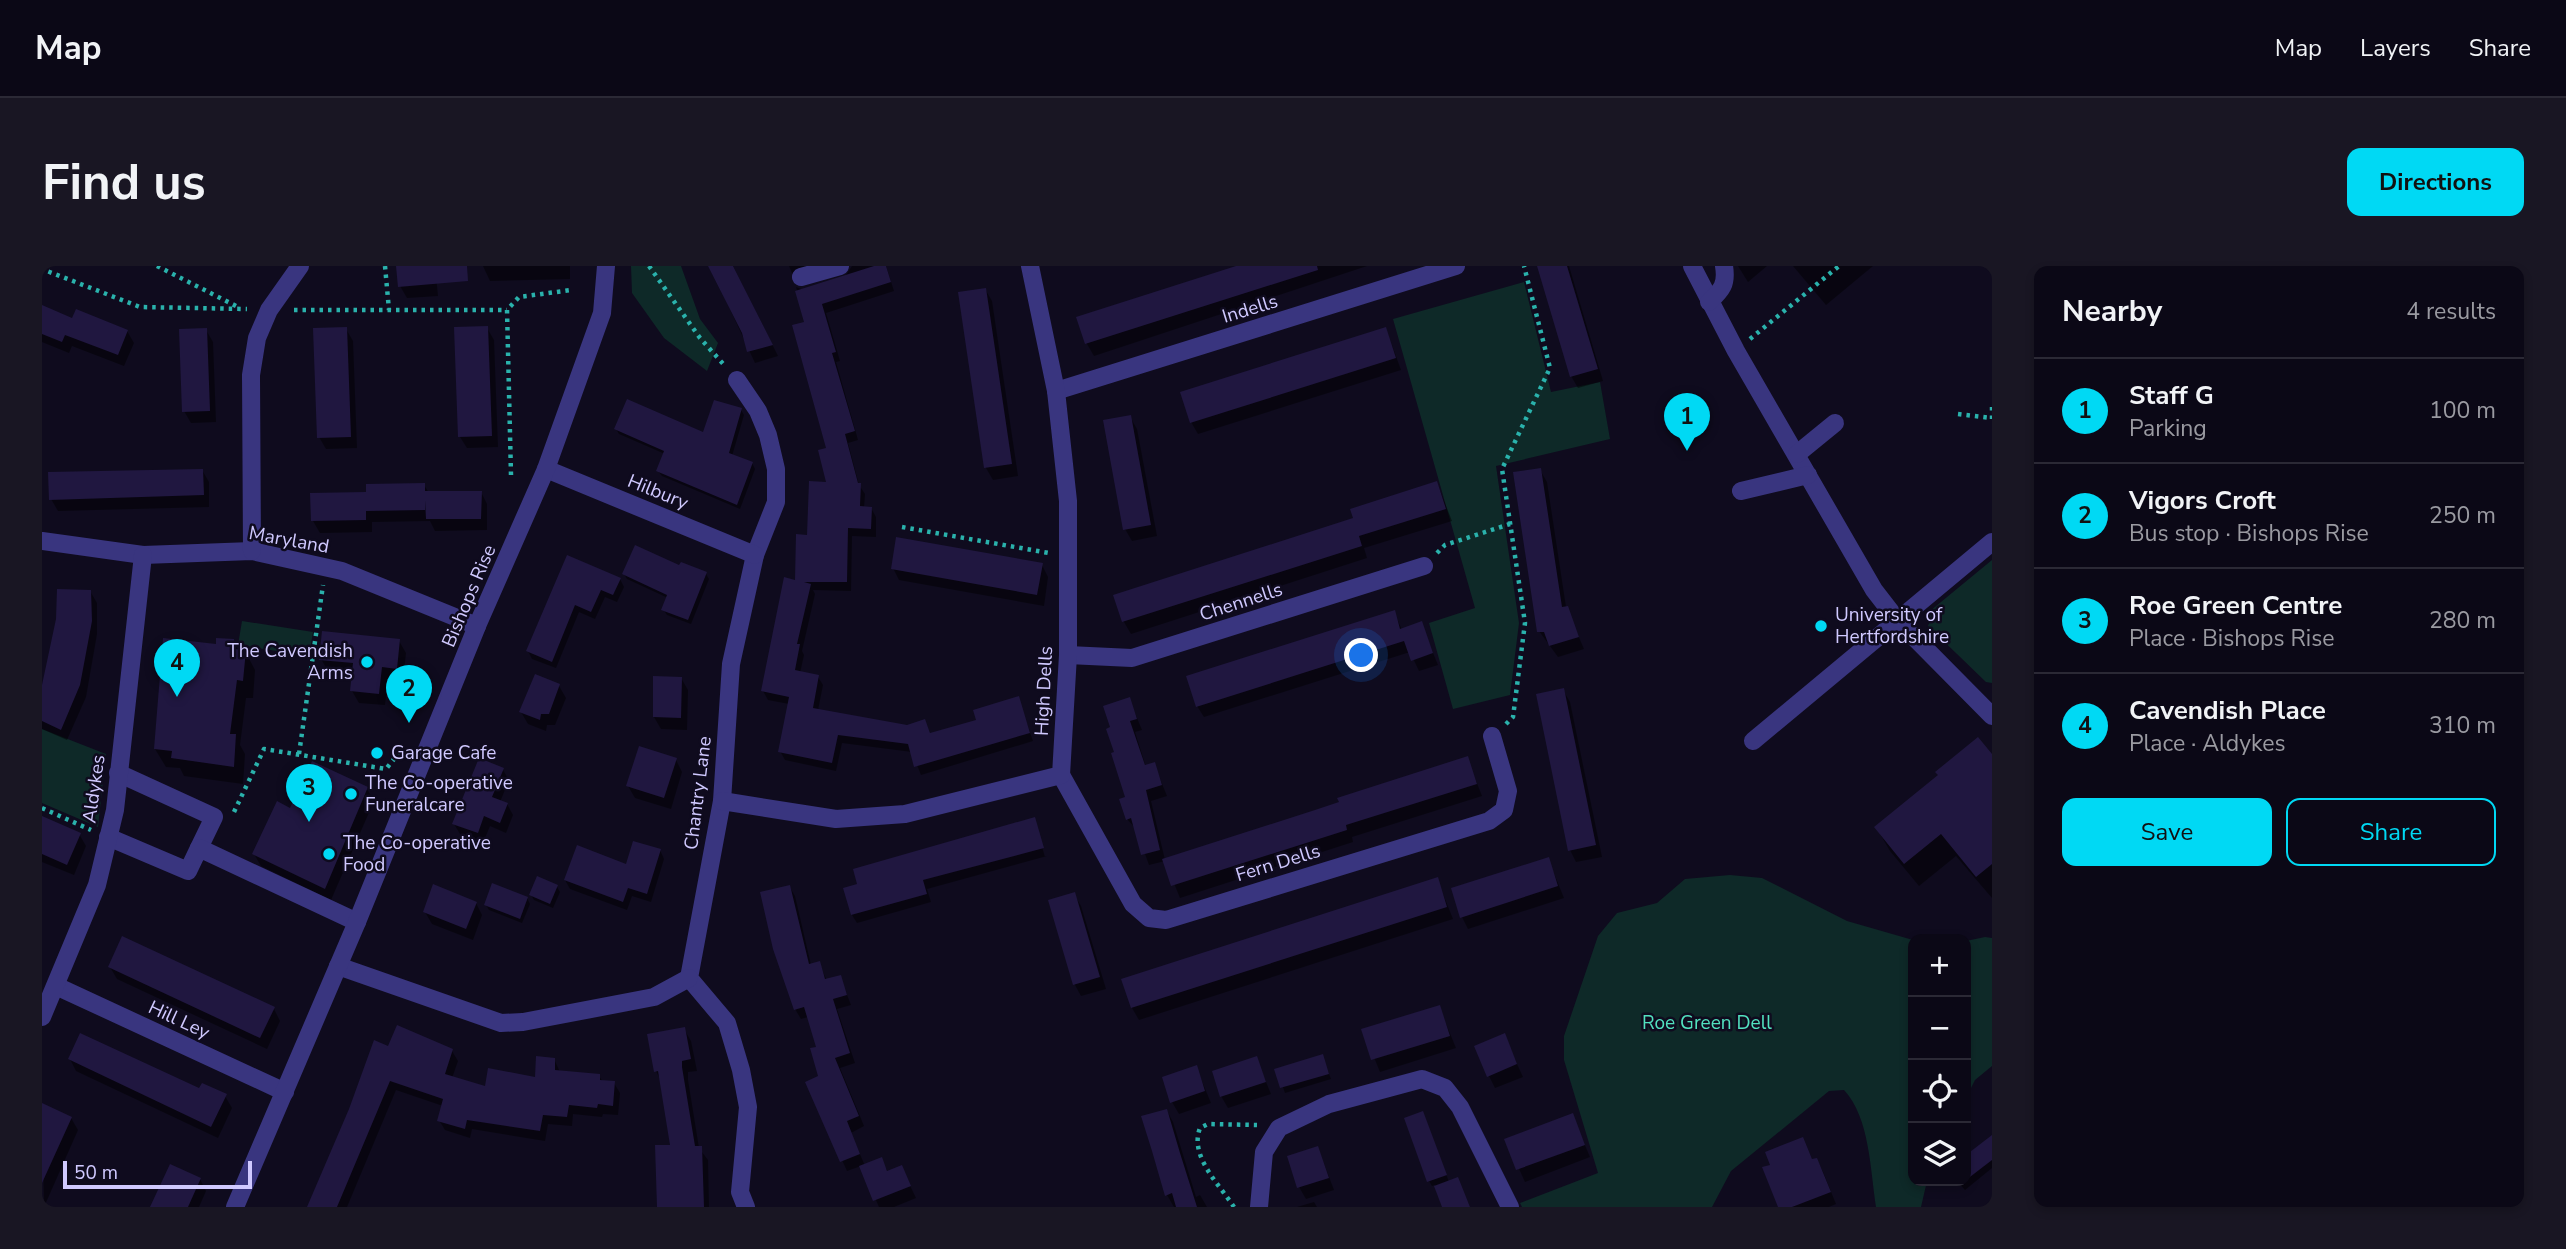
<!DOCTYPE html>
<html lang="en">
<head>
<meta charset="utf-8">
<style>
  :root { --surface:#0b0816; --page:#191623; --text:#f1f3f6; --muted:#9a9aa1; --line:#2b2935; --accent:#00d9f4 }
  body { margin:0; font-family:"Nunito Sans",sans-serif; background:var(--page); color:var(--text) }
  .controls { position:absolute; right:21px; bottom:21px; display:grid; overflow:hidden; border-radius:14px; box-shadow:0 4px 10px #0003 }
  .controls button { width:63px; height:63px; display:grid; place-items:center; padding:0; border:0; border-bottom:2px solid var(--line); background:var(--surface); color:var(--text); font:35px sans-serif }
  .scale { position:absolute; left:21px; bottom:18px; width:189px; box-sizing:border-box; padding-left:7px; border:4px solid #d0c9ff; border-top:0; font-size:19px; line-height:24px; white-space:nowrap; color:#d0c9ff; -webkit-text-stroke:5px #0f0b1e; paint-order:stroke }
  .you { position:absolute; left:1320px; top:390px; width:24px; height:24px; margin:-18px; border:5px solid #fff; border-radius:50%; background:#1a73e8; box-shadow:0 0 0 10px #1a73e833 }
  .badge { display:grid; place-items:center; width:46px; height:46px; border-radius:50%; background:var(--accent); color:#111; font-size:23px; font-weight:700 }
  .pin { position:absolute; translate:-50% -58px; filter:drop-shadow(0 2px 4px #0008) }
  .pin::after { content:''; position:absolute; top:37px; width:24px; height:21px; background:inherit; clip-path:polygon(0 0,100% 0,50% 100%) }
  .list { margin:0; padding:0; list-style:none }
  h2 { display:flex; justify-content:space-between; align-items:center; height:91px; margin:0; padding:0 28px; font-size:30px }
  h2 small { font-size:23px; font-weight:400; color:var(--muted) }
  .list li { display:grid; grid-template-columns:46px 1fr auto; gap:21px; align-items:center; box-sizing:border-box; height:105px; padding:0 28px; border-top:2px solid var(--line) }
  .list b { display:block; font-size:26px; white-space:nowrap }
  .list p { margin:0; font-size:23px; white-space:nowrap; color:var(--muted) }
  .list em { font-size:23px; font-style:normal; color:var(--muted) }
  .actions { display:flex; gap:14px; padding:21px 28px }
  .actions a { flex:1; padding:16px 0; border:2px solid var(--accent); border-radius:14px; text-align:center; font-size:24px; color:var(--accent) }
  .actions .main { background:var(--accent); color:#111 }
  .icon { flex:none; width:38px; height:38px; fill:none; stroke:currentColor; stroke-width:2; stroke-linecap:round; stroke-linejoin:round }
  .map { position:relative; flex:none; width:1950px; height:941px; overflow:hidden; border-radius:14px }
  header { display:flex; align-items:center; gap:42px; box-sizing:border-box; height:98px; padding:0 35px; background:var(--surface); border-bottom:2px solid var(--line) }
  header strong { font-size:33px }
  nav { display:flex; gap:38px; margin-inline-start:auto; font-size:24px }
  .intro { display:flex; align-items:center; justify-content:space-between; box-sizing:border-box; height:168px; padding:0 42px }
  h1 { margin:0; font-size:49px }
  .button { padding:18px 32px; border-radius:14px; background:var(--accent); color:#111; font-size:24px; font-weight:700 }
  main { display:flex; gap:42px; padding:0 42px }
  aside { flex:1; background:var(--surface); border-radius:14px; box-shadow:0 4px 10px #0003 }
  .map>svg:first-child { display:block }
</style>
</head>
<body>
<header>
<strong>Map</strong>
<nav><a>Map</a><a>Layers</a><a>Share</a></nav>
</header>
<div class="intro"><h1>Find us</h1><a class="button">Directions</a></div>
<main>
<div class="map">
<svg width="1950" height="941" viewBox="0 0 1950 941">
  <rect width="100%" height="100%" fill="#0f0b1e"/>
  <g fill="#0e2928">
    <polygon points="589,0 639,0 658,53 676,77 665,105 622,72 590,27"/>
    <polygon points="1482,16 1509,126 1558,116 1568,173 1454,200 1477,357 1468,429 1411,443 1387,357 1433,342 1351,53"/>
    <polygon points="1950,294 1950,417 1944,416 1886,360 1888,355 1882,350"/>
    <polygon points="200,355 271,366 267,390 196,379"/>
    <polygon points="0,463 64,488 56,561 0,537"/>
    <path d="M1688 609 1720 612 1805 655 1871 674V915H1885L1879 941H1834C1828 904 1828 852 1802 824L1787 825 1689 905 1670 941H1480L1478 937 1556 907 1522 794V770L1556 670 1575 647 1615 637 1643 613Z"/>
    <polygon points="1943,671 1950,672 1950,800 1933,814 1924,832 1924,675"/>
  </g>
  <g fill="#0007">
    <polygon points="356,0 393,0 396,30 365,32 358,20"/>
    <polygon points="441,0 528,0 528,13 448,15"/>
    <polygon points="668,0 691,0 736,90 713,97"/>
    <polygon points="747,0 791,0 754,16"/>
    <polygon points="810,0 844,0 852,25 784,47 798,95 794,96 816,174 806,177 817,219 823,228 822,242 829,242 834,251 834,271 810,270 809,325 771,324 773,328 760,385 762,389 758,407 776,411 781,419 776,444 865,460 883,455 889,469 936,455 976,432 991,475 879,509 870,486 800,477 794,505 743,494 738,485 747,438 726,434 721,425 767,270 787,218 786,183 764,57 754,21 762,24 802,12"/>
    <polygon points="1200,0 1325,0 1052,90 1045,78 1037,52"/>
    <polygon points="1496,0 1527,0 1561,115 1536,122 1529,110"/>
    <polygon points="1696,0 1725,0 1706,16"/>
    <polygon points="1751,0 1831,0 1784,39"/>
    <polygon points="943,23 950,35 976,210 951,214 944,202"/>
    <polygon points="0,41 31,54 85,65 92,77 82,100 30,80 27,87 0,76"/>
    <polygon points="445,62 452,74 456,181 425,182 418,171"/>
    <polygon points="304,63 311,75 315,182 284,183 277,171"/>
    <polygon points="1344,63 1359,104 1156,168 1149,156"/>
    <polygon points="164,64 171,76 174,156 149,157 142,145"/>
    <polygon points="699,144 702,149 690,190 710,197 713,203 698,243 620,210 616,205 623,188 577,168 574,163 662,169"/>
    <polygon points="1088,151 1095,163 1115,270 1090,275 1083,263"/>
    <polygon points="160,204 167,216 167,241 16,245 9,233"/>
    <polygon points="1498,204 1505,216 1524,341 1542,383 1516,391 1497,365"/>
    <polygon points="1395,217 1410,255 1322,282 1325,292 1089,368 1082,356 1074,330 1313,254"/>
    <polygon points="382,219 387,227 439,226 445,238 445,264 393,265 388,255 330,256 330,266 278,267 271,255 326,228"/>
    <polygon points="526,291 578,313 582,321 575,336 563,331 553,353 537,346 514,402 490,393 486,385"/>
    <polygon points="1000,299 1006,311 1002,340 857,314 851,302"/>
    <polygon points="638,301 664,308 667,313 649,358 625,349 621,343 626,332 585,313 582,308"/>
    <polygon points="48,325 55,337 55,368 44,431 25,474 0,463 0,423"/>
    <polygon points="1352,346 1360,364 1379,358 1396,399 1377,405 1368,386 1162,451 1155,440"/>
    <polygon points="191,375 197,385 203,385 213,404 211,432 204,432 198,479 203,488 201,518 142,510 138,502 124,501 113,483 175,380"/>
    <polygon points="357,375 364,387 361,414 346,413 343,439 317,437 310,425 312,408 286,405 279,393"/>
    <polygon points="639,412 646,424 645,464 619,463 612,451"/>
    <polygon points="517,420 524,432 513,459 505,459 504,465 486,458 479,446"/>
    <polygon points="1521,424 1528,436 1560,591 1534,596 1528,584"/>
    <polygon points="1087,433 1100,464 1093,466 1104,501 1112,498 1125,530 1109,535 1123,594 1274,546 1425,492 1440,530 1310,571 1311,576 1138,632 1123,595 1107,599 1094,563 1085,553 1085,532 1074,487"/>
    <polygon points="1950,491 1950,632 1914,590 1877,620 1848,585 1834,561"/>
    <polygon points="634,494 640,506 629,543 593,532 586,520"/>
    <polygon points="461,504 467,514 458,536 465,538 471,549 464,567 448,560 441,577 418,568 412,558"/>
    <polygon points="325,523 332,535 289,634 219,600 212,588 249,544"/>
    <polygon points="0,552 37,568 44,580 32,609 0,596"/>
    <polygon points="992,553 1003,591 1005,590 885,623 889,636 815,657 810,649 803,623"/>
    <polygon points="618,584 622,593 609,636 590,630 585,644 528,623 523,614 585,600"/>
    <polygon points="1506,593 1522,632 1426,663 1420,651"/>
    <polygon points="1395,613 1411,653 1097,754 1090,742 1082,714"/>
    <polygon points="747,620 753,630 769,699 777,697 785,715 798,711 809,739 795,743 813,797 798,802 822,860 809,867 823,900 839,893 846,906 859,901 874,932 852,941 837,941 819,900 805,905 765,817 778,811 776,782 766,751 759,753 753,743"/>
    <polygon points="515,621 518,626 511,642 492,634 489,629"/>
    <polygon points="1032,628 1039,640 1064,723 1039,730 1033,719"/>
    <polygon points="485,632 488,638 480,657 447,644 444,639"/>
    <polygon points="434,637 440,649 431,674 390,658 383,646"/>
    <polygon points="68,701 232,743 238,755 225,783 75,713"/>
    <polygon points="1397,741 1414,782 1338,806 1321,764"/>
    <polygon points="642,763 649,775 655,805 646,806 646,814 657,882 666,894 667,941 616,941 630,881 619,815 614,805"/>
    <polygon points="1462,770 1481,811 1453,822 1447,810"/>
    <polygon points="347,782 410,785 416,795 410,812 444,822 494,813 512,793 518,806 557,810 561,816 572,817 578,827 576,849 561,848 560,851 531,848 530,860 506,858 503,875 430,863 428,872 403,864 397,854 401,840 354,824 305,941 268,941"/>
    <polygon points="1280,790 1289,813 1243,827 1235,804"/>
    <polygon points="1214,792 1229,828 1186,842 1179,830"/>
    <polygon points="28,793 183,830 190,842 176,872 34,805"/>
    <polygon points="1154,801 1169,837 1137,848 1130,836"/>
    <polygon points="0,839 29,852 36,864 2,941"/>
    <polygon points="1125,845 1131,856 1154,931 1158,929 1165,941 1132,941 1125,929"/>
    <polygon points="1530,849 1548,891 1483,916 1464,874"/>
    <polygon points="1383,852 1407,916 1415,913 1428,941 1402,941 1393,919 1390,920 1387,915"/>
    <polygon points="1760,873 1771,895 1775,894 1781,906 1794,938 1787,941 1738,941 1730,900"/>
    <polygon points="1950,873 1950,902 1923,924 1915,915 1924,915 1924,894"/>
    <polygon points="1276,882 1292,924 1264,933 1257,921"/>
    <polygon points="158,913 164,925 157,941 110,941"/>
    <polygon points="1272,936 1275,941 1255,941"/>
  </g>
  <g fill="#201740">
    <polygon points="354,0 425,0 426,15 356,21"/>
    <polygon points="666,0 691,0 731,79 705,86 700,67"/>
    <polygon points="832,0 844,0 849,16 780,38 794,86 790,87 813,165 803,168 816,217 819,217 818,240 830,241 829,263 806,262 805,316 762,316 769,318 755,378 758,378 753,404 777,409 771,442 865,459 883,453 888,467 934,454 931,444 977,430 988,467 872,501 866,478 796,469 790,497 736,486 747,431 719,425 742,311 753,314 754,268 765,269 767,215 784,216 776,184 784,182 750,59 762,56 753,25"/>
    <polygon points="1194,0 1275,0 1276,4 1043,78 1034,51"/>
    <polygon points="1495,0 1525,0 1556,103 1528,111"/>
    <polygon points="944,22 970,198 942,202 916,26"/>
    <polygon points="0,39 30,52 34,43 86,64 76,89 23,69 20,76 0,68"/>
    <polygon points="446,60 450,170 416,171 412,61"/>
    <polygon points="305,61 309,171 275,172 271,62"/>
    <polygon points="1344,61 1354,92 1148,157 1138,126"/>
    <polygon points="165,62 168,145 140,146 137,63"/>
    <polygon points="585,133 661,166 672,134 700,142 687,187 711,196 695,239 614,205 622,185 572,163"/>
    <polygon points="1089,149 1109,259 1081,264 1061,154"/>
    <polygon points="1499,202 1520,341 1526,340 1537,371 1507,380 1502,366 1495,366 1471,206"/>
    <polygon points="161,203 162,229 7,234 6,206"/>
    <polygon points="1395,215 1404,243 1317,270 1320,280 1080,356 1071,329 1311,252 1308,243"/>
    <polygon points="383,217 383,225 440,225 439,253 384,253 383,234 383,244 324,245 324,254 269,255 268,227 324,226 324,218"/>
    <polygon points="854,271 1001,297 995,329 849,303"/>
    <polygon points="593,279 637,299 639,296 665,306 646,354 619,344 625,329 580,308"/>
    <polygon points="525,289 579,312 571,329 559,324 549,346 533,339 510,396 484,385"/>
    <polygon points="15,323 49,324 50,355 38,419 19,464 0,455 0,419 14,353"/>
    <polygon points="1353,344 1358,363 1380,355 1391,387 1369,395 1362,375 1154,441 1144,410"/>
    <polygon points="280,365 358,373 355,403 340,401 337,428 308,425 311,397 277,394"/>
    <polygon points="121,372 174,378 174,372 192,373 193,383 204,384 201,415 195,414 188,468 194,468 192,501 129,492 130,485 112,483"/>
    <polygon points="493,408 518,418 507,448 499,448 498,454 477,446"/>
    <polygon points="611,410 640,411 639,452 611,451"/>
    <polygon points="1522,422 1554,579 1526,585 1494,428"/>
    <polygon points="1088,431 1095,453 1088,455 1103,499 1113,496 1120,519 1104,524 1118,584 1099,589 1089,552 1084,554 1077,533 1083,531 1069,487 1072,486 1064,463 1068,461 1061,440"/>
    <polygon points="1936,471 1950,488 1950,598 1934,611 1899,568 1862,598 1832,561 1896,509 1893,506"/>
    <polygon points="597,480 635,492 622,532 584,520"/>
    <polygon points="1426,490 1435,518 1304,559 1305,564 1129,620 1120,593 1273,544 1297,536 1295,532"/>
    <polygon points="437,492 462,502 450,531 466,537 458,557 442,550 436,567 410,558"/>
    <polygon points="270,495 326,521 283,623 210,588 235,535 248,542"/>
    <polygon points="0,550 39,567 25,599 0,588"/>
    <polygon points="993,551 1002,582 881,614 885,628 809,649 801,622 815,618 811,603"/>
    <polygon points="591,575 619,583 605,628 586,622 581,636 522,614 535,579 584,598"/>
    <polygon points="1507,591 1516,620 1418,652 1409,622"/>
    <polygon points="495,610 516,619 508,638 487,629"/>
    <polygon points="1396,611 1405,641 1089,742 1079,713"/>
    <polygon points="450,617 486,631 478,653 442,639"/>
    <polygon points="391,618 435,636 424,663 381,646"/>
    <polygon points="748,619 767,698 778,695 783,713 799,709 805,729 791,733 808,787 793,792 817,850 805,855 818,888 798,896 763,816 776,810 768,782 774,781 762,741 752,744 731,683 718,626"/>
    <polygon points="1033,626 1058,711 1031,719 1006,634"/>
    <polygon points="80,670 233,741 218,772 66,701"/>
    <polygon points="1398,739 1408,770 1329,794 1319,763"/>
    <polygon points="355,759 411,783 403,808 443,820 446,802 493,811 494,790 513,792 513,804 558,808 558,814 573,815 571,840 556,838 555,842 527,839 525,851 501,849 498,865 425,854 423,863 395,855 401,833 348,815 295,941 265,941 307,843 332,774 346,780"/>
    <polygon points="643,761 649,793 640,795 640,801 653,880 660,880 662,941 615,941 613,879 628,879 616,805 612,806 605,768"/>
    <polygon points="38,767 157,822 160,817 185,828 169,861 26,793"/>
    <polygon points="1463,767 1475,798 1445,811 1432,780"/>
    <polygon points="1281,788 1287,808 1238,822 1232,803"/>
    <polygon points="1215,790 1224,816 1178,831 1170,805"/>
    <polygon points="1155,799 1163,825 1128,837 1120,811"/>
    <polygon points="0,837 30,851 0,917"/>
    <polygon points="1125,843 1138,887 1155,941 1134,941 1130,927 1123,930 1110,885 1099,850"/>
    <polygon points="1381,845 1405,909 1385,916 1362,852"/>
    <polygon points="1531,847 1543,879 1474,904 1462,873"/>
    <polygon points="1950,869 1950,894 1924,914 1924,889"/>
    <polygon points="1761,871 1770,893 1775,892 1789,926 1750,941 1736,941 1720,901 1728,899 1723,886"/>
    <polygon points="1276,880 1287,912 1255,922 1245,890"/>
    <polygon points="840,891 845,905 860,899 869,920 831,935 817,900"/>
    <polygon points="128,898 159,912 146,941 108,941"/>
    <polygon points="1416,911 1428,941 1400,941 1392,920"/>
  </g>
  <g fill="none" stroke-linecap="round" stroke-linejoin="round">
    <g stroke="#2ab2ac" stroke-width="4.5" stroke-dasharray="3.5 5" stroke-linecap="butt">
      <polyline points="0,0 5,5 98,41 205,43"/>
      <polyline points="115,0 198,42"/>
      <polyline points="343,0 347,44"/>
      <polyline points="607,0 658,72 683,100"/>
      <polyline points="252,44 465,44"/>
      <polyline points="1708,73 1797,0"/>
      <polyline points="1916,148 1949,152"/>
      <polyline points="1950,153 1950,140"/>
      <polyline points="469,209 465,44 477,31 529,24"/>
      <polyline points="860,261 1007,287"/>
      <polyline points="1395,287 1403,279 1468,258"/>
      <polyline points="1464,458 1471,451 1483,357 1460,203 1508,102 1482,0"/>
      <polyline points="257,488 281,319"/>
      <polyline points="0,542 49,564"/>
      <polyline points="192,546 222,483 344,503 360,483"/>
      <path d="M1192 941C1177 918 1147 890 1158 862L1166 858 1215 859"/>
    </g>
    <g stroke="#39357f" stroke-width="18">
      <polyline points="1650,0 1694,85 1832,324 1856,355 1950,450"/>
      <polyline points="759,11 798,0"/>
      <path d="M1667 36C1680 24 1685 18 1682 0"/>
      <polyline points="695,114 716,145 726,169 734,203 734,236 713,289 689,398 680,535 647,712 685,757 699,804 706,841 698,926 704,941"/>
      <polyline points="1014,125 1414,0"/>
      <polyline points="1755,188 1793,157"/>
      <polyline points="504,203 713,289"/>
      <polyline points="1699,225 1766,209"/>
      <polyline points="0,275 101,289 210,285 300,305 435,360"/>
      <polyline points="210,285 209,109 215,72 227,44 258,0"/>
      <polyline points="1026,389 1090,392 1382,300"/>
      <polyline points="1711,475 1950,276"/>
      <polyline points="76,507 172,551 157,582"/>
      <polyline points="1019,509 1091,638 1107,652 1124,654 1447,555 1462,544 1466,525 1450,470"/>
      <polyline points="680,535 794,553 863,548 1019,509 1026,389 1026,235 1014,125 988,0"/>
      <polyline points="66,571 146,605 157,582 315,656"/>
      <polyline points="296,700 459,757 481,756 612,731 647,712"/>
      <polyline points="14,720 243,826"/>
      <polyline points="0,751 55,619 73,544 101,289"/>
      <polyline points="193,941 315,656 435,360 504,203 560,47 564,0"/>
      <polyline points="1217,941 1222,886 1237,862 1287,838 1380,813 1403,822 1418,841 1468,941"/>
    </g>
  </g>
  <g fill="#00d9f4" stroke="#0f0b1e" stroke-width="2.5">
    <circle cx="1779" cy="360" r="7"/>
    <circle cx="325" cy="396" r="7"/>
    <circle cx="335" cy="487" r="7"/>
    <circle cx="309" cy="528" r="7"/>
    <circle cx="287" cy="588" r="7"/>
  </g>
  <g text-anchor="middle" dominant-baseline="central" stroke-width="5" stroke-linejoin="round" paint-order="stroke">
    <g font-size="19" fill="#d0c9ff" stroke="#0f0b1e">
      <text transform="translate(1208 43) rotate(-17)">Indells</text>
      <text transform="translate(616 226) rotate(22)">Hilbury</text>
      <text transform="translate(247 274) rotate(10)">Maryland</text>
      <text transform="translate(427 330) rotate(-67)">Bishops Rise</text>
      <text transform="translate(1199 336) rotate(-18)">Chennells</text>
      <text transform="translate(1002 425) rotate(-87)">High Dells</text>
      <text transform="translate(52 523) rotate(-82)">Aldykes</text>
      <text transform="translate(656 527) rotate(-83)">Chantry Lane</text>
      <text transform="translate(1236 597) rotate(-17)">Fern Dells</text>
      <text transform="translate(137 754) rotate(25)">Hill Ley</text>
    </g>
    <g font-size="19" fill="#d0c9ff" stroke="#0f0b1e" text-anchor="start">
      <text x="1793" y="349">University of<tspan x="1793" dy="22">Hertfordshire</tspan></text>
      <text x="311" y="385" text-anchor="end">The Cavendish<tspan x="311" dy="22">Arms</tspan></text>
      <text x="349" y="487">Garage Cafe</text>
      <text x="323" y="517">The Co-operative<tspan x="323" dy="22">Funeralcare</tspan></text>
      <text x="301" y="577">The Co-operative<tspan x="301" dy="22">Food</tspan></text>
    </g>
    <g font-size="19" fill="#52e1bf" stroke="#0f0b1e">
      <text x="1665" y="757">Roe Green Dell</text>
    </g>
  </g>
</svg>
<div class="controls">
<button>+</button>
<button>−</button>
<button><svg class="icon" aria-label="locate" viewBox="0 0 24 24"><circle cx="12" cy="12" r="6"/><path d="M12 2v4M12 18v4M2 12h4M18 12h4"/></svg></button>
<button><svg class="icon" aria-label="layers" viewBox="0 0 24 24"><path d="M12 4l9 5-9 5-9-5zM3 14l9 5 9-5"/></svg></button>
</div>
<div class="scale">50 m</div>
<div class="you"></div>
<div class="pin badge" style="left:1645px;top:185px">1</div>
<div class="pin badge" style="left:367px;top:457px">2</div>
<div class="pin badge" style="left:267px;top:556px">3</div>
<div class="pin badge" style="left:135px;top:431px">4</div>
</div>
<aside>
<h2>Nearby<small>4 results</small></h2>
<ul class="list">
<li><span class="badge">1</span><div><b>Staff G</b><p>Parking</p></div><em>100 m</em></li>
<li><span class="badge">2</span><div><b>Vigors Croft</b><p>Bus stop · Bishops Rise</p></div><em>250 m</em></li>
<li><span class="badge">3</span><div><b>Roe Green Centre</b><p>Place · Bishops Rise</p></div><em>280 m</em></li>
<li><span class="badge">4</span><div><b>Cavendish Place</b><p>Place · Aldykes</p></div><em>310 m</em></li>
</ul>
<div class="actions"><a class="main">Save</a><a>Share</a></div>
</aside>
</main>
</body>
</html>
